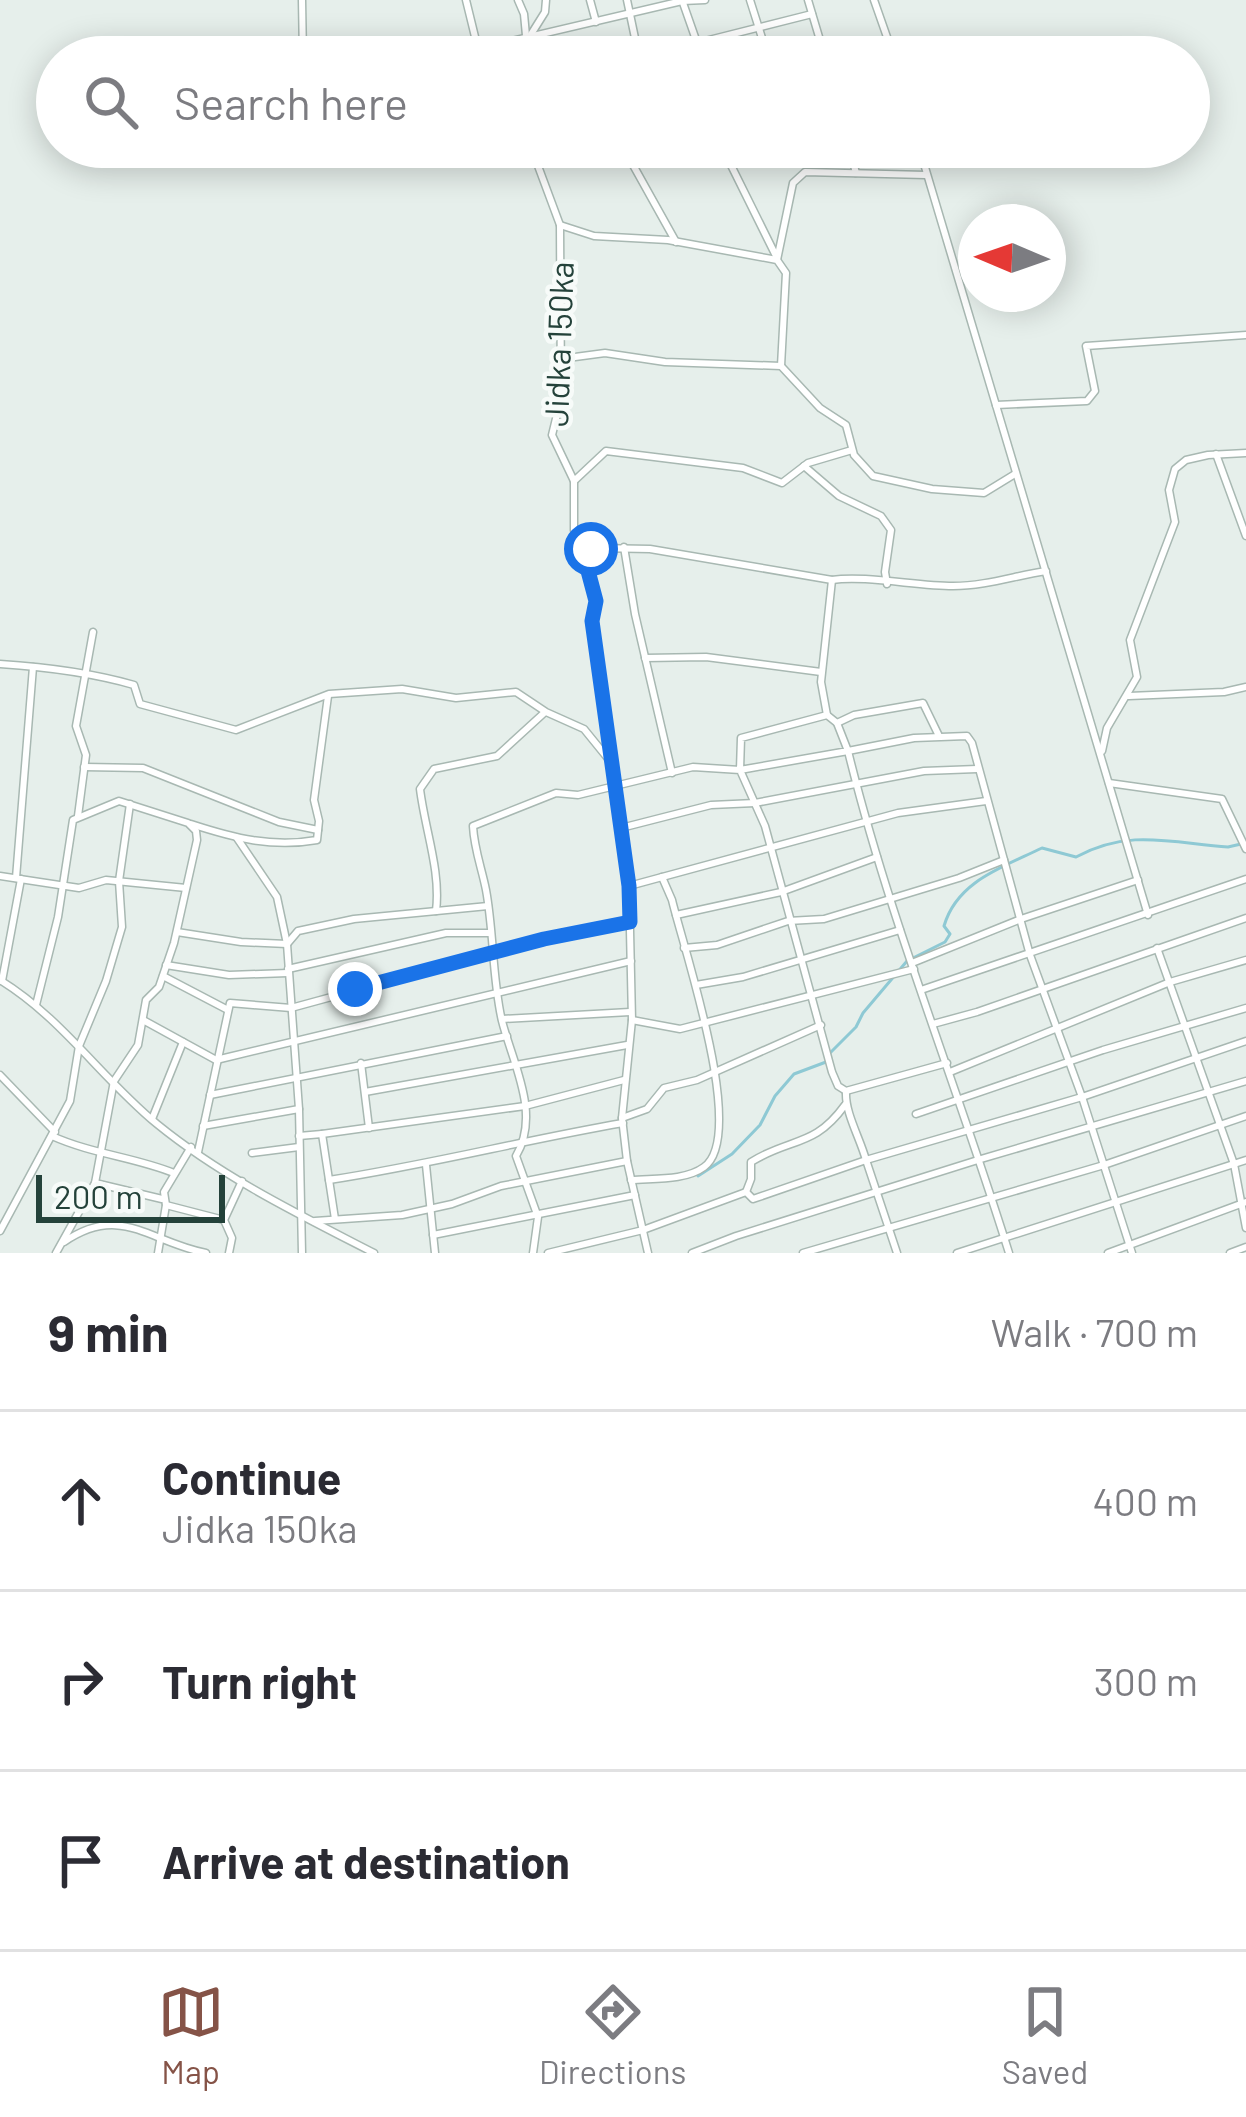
<!DOCTYPE html>
<html lang="en">
<head>
<meta charset="utf-8">
<style>
  :root { --surface:#fff; --page:#f2f2f3; --text:#2b2b33; --muted:#7c7c81; --line:#e1e1e2; --accent:#855347 }
  body { margin:0; font-family:Barlow,sans-serif; background:var(--page); color:var(--text) }
  .compass { position:absolute; left:958px; top:204px; width:108px; height:108px; border-radius:50%; background:var(--surface); box-shadow:0 6px 30px #0003; rotate:272deg }
  .scale { position:absolute; left:36px; bottom:30px; width:189px; box-sizing:border-box; padding-left:12px; border:6px solid #24423a; border-top:0; font-size:33px; line-height:42px; white-space:nowrap; color:#24423a; -webkit-text-stroke:9px #f7fbf9; paint-order:stroke }
  .stop { position:absolute; width:36px; height:36px; margin:-27px; border:9px solid #1a73e8; border-radius:50%; background:#fff }
  .stop.end { background:#1a73e8; border-color:#fff; box-shadow:0 3px 12px #0008 }
  .list { margin:0; padding:0; list-style:none }
  h2 { display:flex; justify-content:space-between; align-items:center; height:156px; margin:0; padding:0 48px; font-size:51px }
  h2 small { font-size:39px; font-weight:400; color:var(--muted) }
  .list li { display:grid; grid-template-columns:78px 1fr auto; gap:36px; align-items:center; box-sizing:border-box; height:180px; padding:0 48px; border-top:3px solid var(--line) }
  .list b { display:block; font-size:45px; white-space:nowrap }
  .list p { margin:0; font-size:39px; white-space:nowrap; color:var(--muted) }
  .list em { font-size:39px; font-style:normal; color:var(--muted) }
  .icon { flex:none; width:66px; height:66px; fill:none; stroke:currentColor; stroke-width:2; stroke-linecap:round; stroke-linejoin:round }
  .map { position:relative; flex:none; width:1246px; height:1253px; overflow:hidden }
  .search { position:absolute; background:var(--surface); box-shadow:0 6px 30px #0003; left:36px; right:36px; top:36px; height:132px; display:flex; align-items:center; gap:30px; box-sizing:border-box; padding:0 42px; border-radius:66px; color:var(--muted); font-size:45px }
  .sheet { height:696px; background:var(--surface) }
  nav { display:flex; justify-content:space-around; align-items:center; box-sizing:border-box; height:168px; border-top:3px solid var(--line); background:var(--surface); font-size:33px; color:var(--muted) }
  nav a { display:grid; justify-items:center; gap:6px }
  nav .on { color:var(--accent) }
  .map>svg:first-child { display:block }
</style>
</head>
<body>
<div class="map">
<svg width="1246" height="1253" viewBox="0 0 1246 1253">
  <rect width="100%" height="100%" fill="#e6efeb"/>
  <g fill="none" stroke-linecap="round" stroke-linejoin="round">
    <g stroke="#8ec9d4" stroke-width="3">
      <path d="M830 1053 856 1027 863 1013 907 961 945 942 950 934 944 926C957 881 1003 867 1042 848L1076 857C1129 828 1172 843 1228 847L1241 844"/>
      <polyline points="698,1176 732,1154 760,1125 775,1096 794,1074 826,1062"/>
    </g>
    <g stroke="#a8b8b2" stroke-width="9">
      <g id="minor">
        <polyline points="302,0 303,57"/>
        <polyline points="466,0 478,49 682,1 705,0"/>
        <polyline points="518,0 524,14 528,57"/>
        <polyline points="590,0 596,22"/>
        <polyline points="627,0 639,57"/>
        <polyline points="682,0 702,57"/>
        <polyline points="750,0 768,57"/>
        <polyline points="808,0 825,57"/>
        <polyline points="874,0 894,57"/>
        <polyline points="530,36 545,12 546,0"/>
        <polyline points="697,43 812,14"/>
        <polyline points="574,54 579,57"/>
        <polyline points="673,57 700,52"/>
        <polyline points="531,147 560,225 561,398 552,435 574,481 574,530 595,601 592,623 629,886 632,1020 622,1118 627,1161 648,1253"/>
        <polyline points="623,147 676,242"/>
        <polyline points="722,147 776,256"/>
        <polyline points="849,147 856,173"/>
        <polyline points="919,147 1148,915"/>
        <polyline points="560,225 594,236 668,240 777,260 786,273 781,366"/>
        <polyline points="777,260 793,183 805,172 926,175"/>
        <polyline points="560,359 605,353 665,362 781,366 820,408 846,425 854,455 873,476 932,489 984,493 1015,474"/>
        <polyline points="996,405 1087,401 1095,391 1086,346 1246,335"/>
        <polyline points="1216,454 1246,536"/>
        <polyline points="804,466 839,496 881,516 891,530 885,572 887,584"/>
        <polyline points="574,481 606,451 743,468 782,483 808,463 852,450"/>
        <polyline points="624,547 635,614 672,773"/>
        <path d="M583 552 596 548 650 549 832 580C864 575 917 586 953 586 985 586 1014 576 1046 571"/>
        <polyline points="645,658 706,657 821,672"/>
        <path d="M0 664C46 667 89 672 134 685L140 704 236 730 329 694 402 689 456 698 516 692 546 712 584 729 610 761"/>
        <polyline points="1129,696 1224,692 1246,687"/>
        <polyline points="827,715 821,682 832,580"/>
        <polyline points="837,723 854,715 923,703 939,736"/>
        <polyline points="1102,751 1107,728 1137,677 1130,640 1175,522 1169,490 1175,469 1186,460 1208,455 1246,453"/>
        <polyline points="84,767 143,768 279,822 318,830"/>
        <polyline points="1109,783 1222,799 1246,849"/>
        <polyline points="78,816 86,755 76,726 93,632"/>
        <path d="M191 824C234 838 272 848 317 840L319 821 314 800 328 696"/>
        <polyline points="621,828 711,805 755,803 924,771 977,769"/>
        <polyline points="237,838 277,897 287,944 299,1109 302,1253"/>
        <polyline points="0,876 79,888 106,880 186,888"/>
        <polyline points="16,878 33,667"/>
        <polyline points="629,886 898,813 986,801"/>
        <path d="M436 911C441 871 425 830 420 789L434 769 497 756 544 713"/>
        <polyline points="676,915 781,892 877,857"/>
        <polyline points="177,932 241,942 287,944 298,931 354,919 488,906"/>
        <polyline points="684,948 717,945 788,921 824,919 959,878 1004,860"/>
        <polyline points="1157,948 1234,1164 1246,1228"/>
        <polyline points="912,963 1021,919 1138,880"/>
        <polyline points="166,965 229,975 288,973"/>
        <polyline points="288,969 446,933 490,933"/>
        <polyline points="163,976 228,1010"/>
        <path d="M0 980C62 1018 102 1079 157 1124 222 1177 300 1215 374 1253"/>
        <polyline points="2,981 21,879"/>
        <polyline points="696,985 743,977 900,930"/>
        <polyline points="921,990 1246,879"/>
        <polyline points="36,1005 58,917 73,820 119,801 188,823 196,831 197,840 174,943 159,987 146,1000 138,1045 114,1081 95,1183 56,1253"/>
        <polyline points="502,1019 630,1012"/>
        <polyline points="143,1020 216,1060 631,961"/>
        <polyline points="632,1020 680,1029 914,969"/>
        <polyline points="933,1024 977,1012 1246,918"/>
        <polyline points="361,1063 369,1128"/>
        <polyline points="950,1072 1170,982 1246,960"/>
        <polyline points="0,1075 55,1132"/>
        <polyline points="365,1092 627,1045"/>
        <polyline points="210,1095 507,1036"/>
        <polyline points="916,1114 1103,1050 1246,1008"/>
        <polyline points="622,1118 647,1109 664,1088 697,1080 821,1025"/>
        <polyline points="152,1119 183,1042"/>
        <polyline points="203,1126 299,1109"/>
        <polyline points="322,1134 525,1106 624,1080"/>
        <path d="M52 1136C92 1154 134 1157 174 1173"/>
        <polyline points="299,1136 322,1134 335,1219"/>
        <polyline points="191,1147 164,1192 166,1205 224,1220 242,1181"/>
        <polyline points="198,1152 230,1003 291,1008 544,939 630,922"/>
        <polyline points="252,1153 299,1147"/>
        <polyline points="426,1165 435,1253"/>
        <path d="M329 1180C428 1165 524 1140 623 1123"/>
        <path d="M631 1180C653 1178 685 1181 704 1167 748 1136 683 947 672 900L662 877"/>
        <polyline points="95,1183 162,1199"/>
        <path d="M746 1192 751 1179V1162C791 1137 814 1148 845 1105"/>
        <polyline points="224,1220 232,1238 229,1253"/>
        <polyline points="315,1221 402,1215 452,1204 501,1186 627,1161"/>
        <polyline points="0,1231 70,1101 79,1046 106,981 122,927 119,881 130,804"/>
        <polyline points="433,1235 635,1195"/>
        <path d="M64 1242C121 1203 149 1242 206 1253"/>
        <polyline points="158,1253 166,1205"/>
        <path d="M533 1253 538 1217 516 1156C541 1114 513 1064 502 1021 492 978 494 933 486 890 482 869 474 849 473 826L556 793 578 795 693 767 740 770 848 751 837 723 827 715 741 738 740 770 765 826 832 1072 838 1086 846 1091 947 1063"/>
        <path d="M548 1253 643 1230 746 1192 753 1199 866 1160C860 1138 845 1113 846 1092"/>
        <polyline points="692,1253 736,1236 981,1159 1246,1081"/>
        <polyline points="803,1253 1104,1165 1246,1116"/>
        <polyline points="897,1253 866,1160 1082,1097 1246,1041"/>
        <polyline points="957,1253 1246,1160"/>
        <path d="M1009 1253C957 1085 890 922 848 751L914 738 967 736 972 743 1030 955 1082 1097 1132 1253"/>
        <polyline points="1108,1253 1246,1202"/>
        <polyline points="1230,1253 1246,1247"/>
      </g>
    </g>
    <use href="#minor" stroke="#fff" stroke-width="6"/>
  </g>
  <g fill="none" stroke-linecap="round" stroke-linejoin="round">
    <polyline stroke="#1a73e8" stroke-width="15" points="355,989 544,939 630,922 629,886 592,621 596,601 583,552 591,549"/>
  </g>
  <g text-anchor="middle" dominant-baseline="central" stroke-width="9" stroke-linejoin="round" paint-order="stroke">
    <g font-size="33" fill="#24423a" stroke="#f7fbf9">
      <text transform="translate(558 344) rotate(-88)">Jidka 150ka</text>
    </g>
  </g>
</svg>
<svg class="compass" viewBox="-18 -18 36 36"><path d="M0-13l5 13h-10z" fill="#e53935"/><path d="M0 13l5-13h-10z" fill="#7c7c81"/></svg>
<div class="scale">200 m</div>
<div class="stop" style="left:591px;top:549px"></div>
<div class="stop end" style="left:355px;top:989px"></div>
<div class="search"><svg class="icon" aria-label="search" viewBox="0 0 24 24"><circle cx="10" cy="10" r="6"/><path d="M15 15l6 6"/></svg>Search here</div>
</div>
<section class="sheet">
<h2>9 min<small>Walk · 700 m</small></h2>
<ul class="list">
<li><svg class="icon" aria-label="ahead" viewBox="0 0 24 24"><path d="M12 20V5M6 11l6-6 6 6"/></svg><div><b>Continue</b><p>Jidka 150ka</p></div><em>400 m</em></li>
<li><svg class="icon" aria-label="right" viewBox="0 0 24 24"><path d="M7 20v-9h11M14 6l5 5-5 5"/></svg><div><b>Turn right</b></div><em>300 m</em></li>
<li><svg class="icon" aria-label="arrive" viewBox="0 0 24 24"><path d="M6 21V4h12l-3 4 3 4H6"/></svg><div><b>Arrive at destination</b></div></li>
</ul>
</section>
<nav>
<a class="on"><svg class="icon" aria-label="map" viewBox="0 0 24 24"><path d="M3 6l6-2 6 2 6-2v14l-6 2-6-2-6 2zM9 4v14M15 6v14"/></svg>Map</a>
<a><svg class="icon" aria-label="directions" viewBox="0 0 24 24"><path d="M12 3l9 9-9 9-9-9zM9 14v-3h6M13 9l2 2-2 2"/></svg>Directions</a>
<a><svg class="icon" aria-label="saved" viewBox="0 0 24 24"><path d="M7 4h10v16l-5-4-5 4z"/></svg>Saved</a>
</nav>
</body>
</html>
